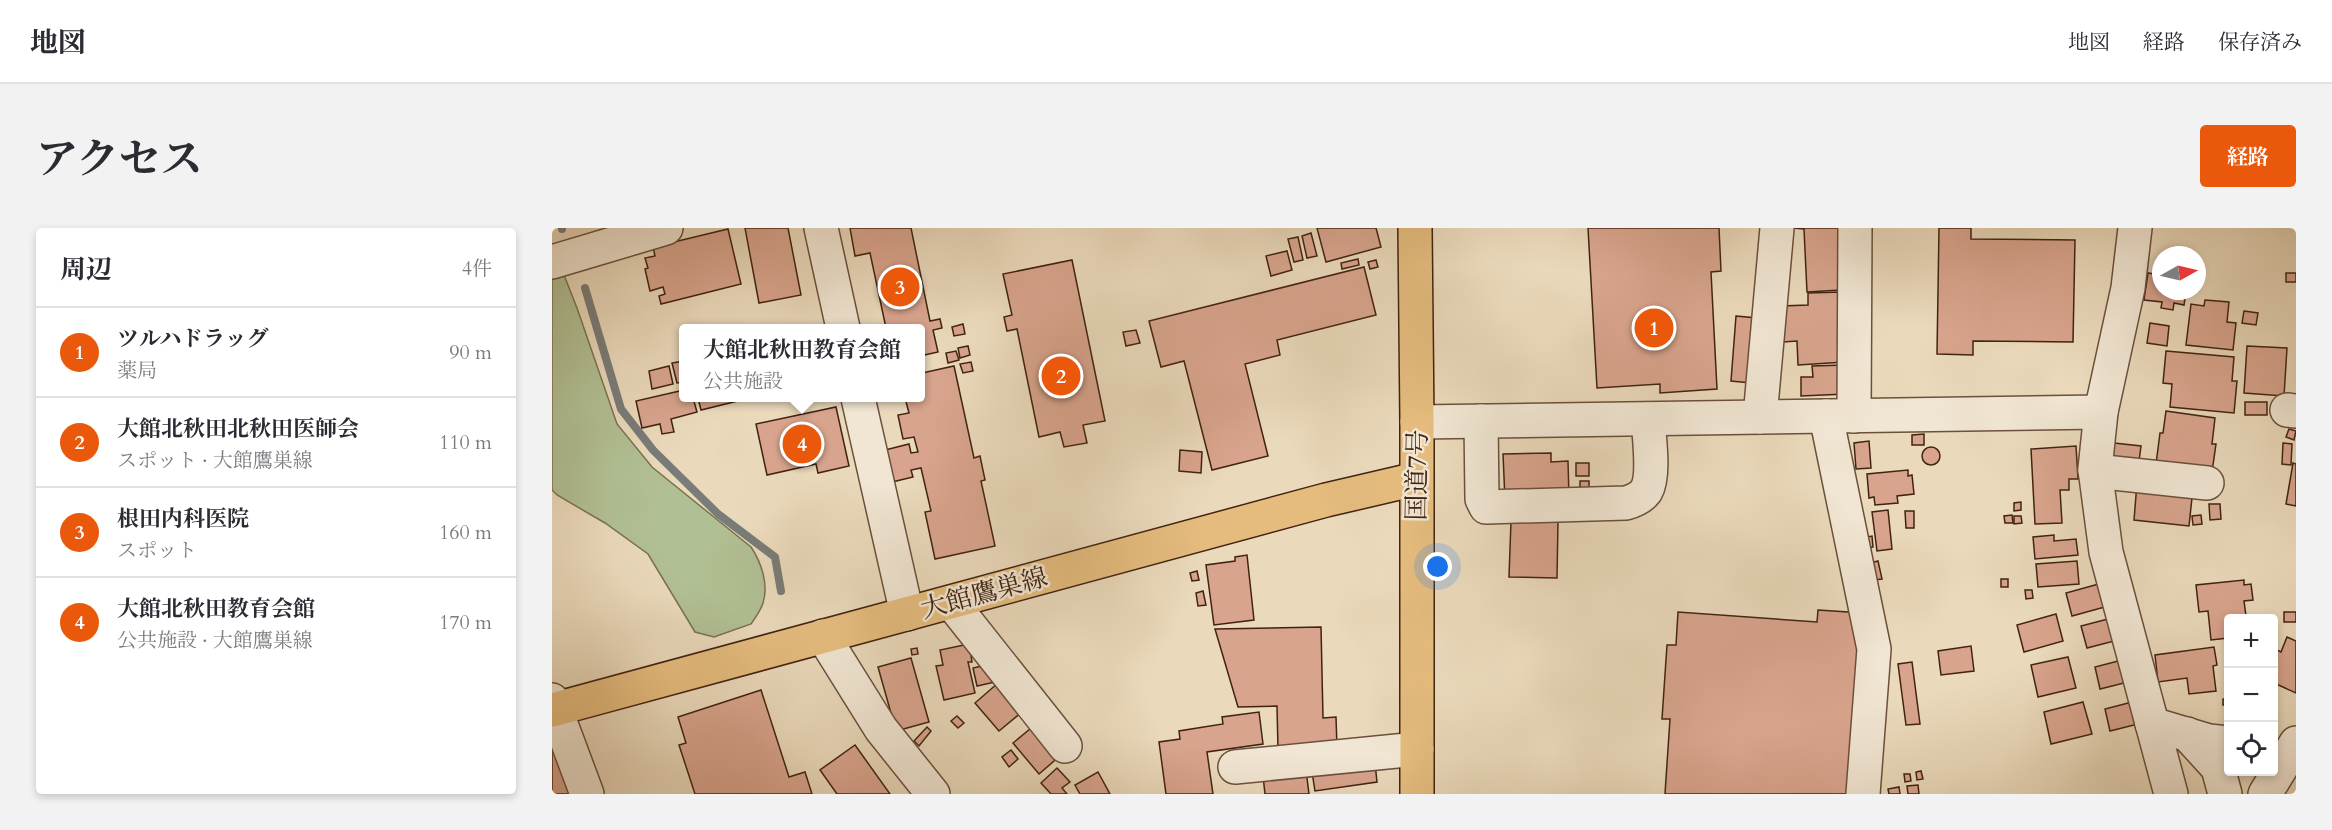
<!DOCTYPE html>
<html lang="ja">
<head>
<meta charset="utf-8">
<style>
  :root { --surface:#fff; --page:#f2f2f3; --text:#2b2b33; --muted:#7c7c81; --line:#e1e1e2; --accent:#ea580c }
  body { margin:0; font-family:Cardo,"Noto Serif JP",serif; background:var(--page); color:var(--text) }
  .controls { position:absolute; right:18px; bottom:18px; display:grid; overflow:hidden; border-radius:6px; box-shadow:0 3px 9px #0003 }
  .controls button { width:54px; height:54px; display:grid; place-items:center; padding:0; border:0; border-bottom:2px solid var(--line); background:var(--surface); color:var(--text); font:30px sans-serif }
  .compass { position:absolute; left:1600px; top:18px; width:54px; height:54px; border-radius:50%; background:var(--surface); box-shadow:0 3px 9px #0003; rotate:82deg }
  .you { position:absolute; left:886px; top:339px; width:21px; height:21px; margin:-15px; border:4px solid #fff; border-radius:50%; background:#1a73e8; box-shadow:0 0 0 9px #1a73e833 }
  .badge { display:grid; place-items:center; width:39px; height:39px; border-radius:50%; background:var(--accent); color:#fff; font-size:20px; font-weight:700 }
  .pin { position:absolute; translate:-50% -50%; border:3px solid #fff; box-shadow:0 2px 6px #0006 }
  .popup { position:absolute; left:127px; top:96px; width:246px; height:78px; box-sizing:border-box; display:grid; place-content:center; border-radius:6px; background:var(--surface); filter:drop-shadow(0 2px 4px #0005); font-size:20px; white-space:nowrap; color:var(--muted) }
  .popup b { font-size:22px; color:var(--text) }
  .popup::after { content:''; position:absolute; left:50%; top:100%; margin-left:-12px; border:12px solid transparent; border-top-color:var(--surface) }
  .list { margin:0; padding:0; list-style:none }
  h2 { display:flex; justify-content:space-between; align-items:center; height:78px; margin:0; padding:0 24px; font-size:26px }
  h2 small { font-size:20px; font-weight:400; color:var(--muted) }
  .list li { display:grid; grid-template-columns:39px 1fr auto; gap:18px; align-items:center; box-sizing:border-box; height:90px; padding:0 24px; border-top:2px solid var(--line) }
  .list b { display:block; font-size:22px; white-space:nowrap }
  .list p { margin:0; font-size:20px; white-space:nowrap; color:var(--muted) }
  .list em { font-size:20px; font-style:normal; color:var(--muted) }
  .icon { flex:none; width:33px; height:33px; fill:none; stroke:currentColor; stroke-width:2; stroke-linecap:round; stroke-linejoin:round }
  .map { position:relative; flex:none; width:1744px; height:566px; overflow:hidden; border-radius:6px }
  header { display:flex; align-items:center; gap:36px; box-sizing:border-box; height:84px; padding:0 30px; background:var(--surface); border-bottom:2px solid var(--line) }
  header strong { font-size:28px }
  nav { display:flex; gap:33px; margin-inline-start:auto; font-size:21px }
  .intro { display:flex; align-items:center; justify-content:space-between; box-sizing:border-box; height:144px; padding:0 36px }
  h1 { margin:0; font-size:42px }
  .button { padding:15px 27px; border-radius:6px; background:var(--accent); color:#fff; font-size:21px; font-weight:700 }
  main { display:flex; gap:36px; padding:0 36px }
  aside { flex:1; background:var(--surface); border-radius:6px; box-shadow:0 3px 9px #0003 }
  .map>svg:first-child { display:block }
</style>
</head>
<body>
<header>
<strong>地図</strong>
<nav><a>地図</a><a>経路</a><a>保存済み</a></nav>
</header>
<div class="intro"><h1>アクセス</h1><a class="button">経路</a></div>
<main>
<aside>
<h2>周辺<small>4件</small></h2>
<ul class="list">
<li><span class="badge">1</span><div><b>ツルハドラッグ</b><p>薬局</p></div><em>90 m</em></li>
<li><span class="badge">2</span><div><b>大館北秋田北秋田医師会</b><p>スポット · 大館鷹巣線</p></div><em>110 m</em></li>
<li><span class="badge">3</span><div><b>根田内科医院</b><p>スポット</p></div><em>160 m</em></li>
<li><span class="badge">4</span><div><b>大館北秋田教育会館</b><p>公共施設 · 大館鷹巣線</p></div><em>170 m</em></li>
</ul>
</aside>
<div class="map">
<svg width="1744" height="566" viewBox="0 0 1744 566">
  <rect width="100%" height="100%" fill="#ead9bb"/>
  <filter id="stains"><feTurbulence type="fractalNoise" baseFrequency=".00333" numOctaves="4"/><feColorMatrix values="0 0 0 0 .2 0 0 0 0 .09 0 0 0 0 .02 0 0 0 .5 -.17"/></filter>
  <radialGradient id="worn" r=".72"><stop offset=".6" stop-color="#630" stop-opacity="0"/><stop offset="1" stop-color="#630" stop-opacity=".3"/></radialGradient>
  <path fill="#b1c094" stroke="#797252" stroke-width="1.5" d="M10 42 25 80 65 196 100 239 199 319C209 334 217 356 211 375 209 382 203 390 199 396L162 409 143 404 96 326 53 295 5 267 0 262V46Z"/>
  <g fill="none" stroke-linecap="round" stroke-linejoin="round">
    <g stroke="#797c78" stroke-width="8">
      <polyline points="10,0 10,1"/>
      <polyline points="33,60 69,181 101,222 166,286 223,329 229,363"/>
    </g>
  </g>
  <g fill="#d8a48d" stroke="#412311" stroke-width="1.5">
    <polygon points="193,0 236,0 249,67 207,75"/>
    <polygon points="298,0 359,0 378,93 388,91 390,100 381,102 386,124 368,128 368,100 334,100 318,25 303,28"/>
    <polygon points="765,0 824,0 829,19 774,34"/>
    <polygon points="1036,0 1167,0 1169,43 1159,44 1165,161 1108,165 1108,156 1045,160"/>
    <polygon points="1241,0 1297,0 1289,62 1255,64 1252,1"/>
    <polygon points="1387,0 1419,0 1419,11 1523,12 1521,114 1421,113 1421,127 1385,126"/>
    <polygon points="176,1 189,56 109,76 107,68 113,66 111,59 98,63 93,41 96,40 93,30 103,28 101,19"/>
    <polygon points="759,5 765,28 755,30 750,8"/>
    <polygon points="746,9 751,32 742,34 736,11"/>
    <polygon points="735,23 740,42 719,48 714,28"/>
    <polygon points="806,31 807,37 790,41 789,35"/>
    <polygon points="520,32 553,193 531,197 535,215 512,219 508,204 487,209 465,101 455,103 452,89 460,87 451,46"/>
    <polygon points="824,32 826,39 818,41 816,34"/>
    <polygon points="812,39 824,87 725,112 728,127 693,136 716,228 660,242 632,133 609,139 597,93"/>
    <polygon points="1596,45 1609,47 1609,63 1634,63 1632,77 1622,75 1621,82 1609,80 1610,74 1592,72"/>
    <rect x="1734" y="45" width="10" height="9"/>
    <polygon points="1289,64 1293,134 1246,137 1245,113 1231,114 1229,78 1256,77 1256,65"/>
    <polygon points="1653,72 1677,74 1675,94 1684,95 1681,122 1634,117 1639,76 1652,78"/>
    <polygon points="1692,83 1706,85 1704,97 1690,95"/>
    <polygon points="1184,88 1205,90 1199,155 1179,153"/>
    <polygon points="1598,95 1617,98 1615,118 1595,115"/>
    <polygon points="411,96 413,106 402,108 400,99"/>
    <polygon points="584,102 588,115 574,118 571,104"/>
    <polygon points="416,118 418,127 408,130 406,120"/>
    <polygon points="1695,118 1735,120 1732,168 1692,165"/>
    <polygon points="404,123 407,132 396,135 394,125"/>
    <polygon points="1614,123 1682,129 1680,153 1685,153 1682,185 1618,179 1620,156 1611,155"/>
    <polygon points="132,133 132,154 125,155 120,135"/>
    <polygon points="419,134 421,143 411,145 408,136"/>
    <polygon points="1293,137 1294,166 1249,168 1249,149 1261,149 1260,138"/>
    <polygon points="117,138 121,156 100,161 97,143"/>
    <polygon points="402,138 422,230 428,228 433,252 429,253 443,318 383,331 373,284 379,283 369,240 359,242 361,249 340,254 333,222 357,216 359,225 366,224 362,209 351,211 346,187 357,185 353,170 368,170 368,157 372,156 370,145"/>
    <polygon points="132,162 132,170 141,170 145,184 119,191 122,204 110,206 108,196 90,200 84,173"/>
    <polygon points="146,170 198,170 149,182"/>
    <rect x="1693" y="174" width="22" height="13"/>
    <polygon points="284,179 297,238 266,245 264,236 215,247 204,196"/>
    <polygon points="1614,183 1663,190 1660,216 1664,216 1660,244 1604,236 1608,205 1611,205"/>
    <polygon points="1737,201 1744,203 1742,212 1734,209"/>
    <polygon points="1372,206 1372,217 1360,217 1360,207"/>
    <polygon points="1317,213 1319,240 1304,241 1302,215"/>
    <polygon points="1562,215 1589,218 1586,241 1559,238"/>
    <polygon points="1731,215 1740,216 1739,237 1730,236"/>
    <polygon points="1524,218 1526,251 1517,251 1517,262 1508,262 1510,295 1483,296 1479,221"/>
    <circle cx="1379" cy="228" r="9"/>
    <polygon points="628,222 650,224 649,245 627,243"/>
    <polygon points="999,225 999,234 1016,233 1017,270 953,272 951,226"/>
    <rect x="1024" y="235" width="13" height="13"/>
    <polygon points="1741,235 1744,236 1744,278 1734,276"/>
    <polygon points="1356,242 1356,248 1360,247 1362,266 1345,268 1346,275 1323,277 1322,269 1317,270 1315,246"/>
    <rect x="1028" y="253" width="9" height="7"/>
    <polygon points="1585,255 1641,260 1637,298 1582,292"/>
    <polygon points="1469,274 1469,282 1462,283 1462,275"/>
    <polygon points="1657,276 1668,276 1669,291 1658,292"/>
    <polygon points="1336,282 1340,321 1325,323 1320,284"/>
    <polygon points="1353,283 1362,283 1362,300 1354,300"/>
    <polygon points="1460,287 1461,295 1453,295 1452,288"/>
    <polygon points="1649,287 1650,296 1641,297 1640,288"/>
    <polygon points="1462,288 1469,288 1470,295 1462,296"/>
    <polygon points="959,293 1006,294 1005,350 957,349"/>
    <polygon points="1502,307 1502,313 1524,311 1526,327 1483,331 1481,309"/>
    <polygon points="1320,308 1321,319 1316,320 1314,309"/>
    <polygon points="695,327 702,392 662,397 654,337 683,333 683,329"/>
    <polygon points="1326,333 1330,351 1321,352 1318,335"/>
    <polygon points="1525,333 1527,356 1486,359 1484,336"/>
    <polygon points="645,343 647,352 640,353 638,345"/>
    <rect x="1449" y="351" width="7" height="8"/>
    <polygon points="1692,352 1692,357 1699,356 1701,372 1692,373 1694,388 1697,387 1698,391 1676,391 1676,410 1659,412 1656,383 1647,384 1644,357"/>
    <polygon points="1554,354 1560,377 1520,388 1514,365"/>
    <polygon points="1473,362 1480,362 1481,370 1474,371"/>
    <polygon points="651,363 654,377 646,378 644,365"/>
    <polygon points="1266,382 1311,385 1299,566 1113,566 1118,491 1110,491 1115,417 1124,417 1126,384 1265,394"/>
    <rect x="1732" y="384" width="12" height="10"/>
    <polygon points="1504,386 1511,413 1472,424 1465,397"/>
    <polygon points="1560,390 1566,412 1535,420 1529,398"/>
    <polygon points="769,399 771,490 784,489 785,520 726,521 725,478 686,479 663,401"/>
    <polygon points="1735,409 1744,413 1744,465 1722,455 1722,431 1725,422 1729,424"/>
    <polygon points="417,416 420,434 416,434 423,465 392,472 384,438 391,437 388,422"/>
    <polygon points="1419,418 1422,443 1389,447 1386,423"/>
    <polygon points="1662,419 1665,437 1661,438 1664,463 1637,466 1635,450 1606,454 1603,427"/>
    <polygon points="365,420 366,426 360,427 359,421"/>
    <polygon points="1516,429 1524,460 1486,469 1479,437"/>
    <polygon points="359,430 377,494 344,503 326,439"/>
    <polygon points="1574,431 1580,453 1548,461 1543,439"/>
    <polygon points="1360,434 1368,496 1354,497 1346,436"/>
    <polygon points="438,436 443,454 425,458 421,440"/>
    <polygon points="446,455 470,484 447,503 423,475"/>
    <polygon points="209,462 237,549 253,544 260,566 143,566 127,517 134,515 126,489"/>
    <polygon points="1676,470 1676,477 1671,477 1671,471"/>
    <polygon points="1584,473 1590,495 1558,503 1553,481"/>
    <polygon points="1531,474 1540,506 1499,516 1492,484"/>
    <polygon points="707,484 711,516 655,524 661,566 614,566 607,514 628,511 627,503 671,496 670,489"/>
    <polygon points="405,488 412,495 406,500 399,493"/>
    <polygon points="484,496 509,527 487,546 461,515"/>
    <polygon points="375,499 379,503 367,518 362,513"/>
    <polygon points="5,515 17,566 0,566 0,517"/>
    <polygon points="303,517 338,566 285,566 268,542"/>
    <polygon points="459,522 466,531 457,539 450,529"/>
    <polygon points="823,535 825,554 763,563 760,544"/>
    <polygon points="505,540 518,554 510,560 515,566 499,566 489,555"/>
    <polygon points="754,542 757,566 713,566 711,548"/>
    <polygon points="1369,543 1371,551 1365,552 1364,544"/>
    <polygon points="546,544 558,566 528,566 523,557"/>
    <polygon points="1352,546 1358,546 1359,553 1353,554"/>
    <polygon points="1366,557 1367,566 1356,566 1355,558"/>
    <polygon points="1347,559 1348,566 1337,566 1336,561"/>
  </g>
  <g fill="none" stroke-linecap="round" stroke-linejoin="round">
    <g stroke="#6b503c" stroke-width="36">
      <g id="minor">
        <polyline points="269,0 291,100"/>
        <polyline points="1583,0 1576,60 1549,184 1543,241 1554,324 1619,566"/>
        <polyline points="0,34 114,0"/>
        <polyline points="306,170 355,386"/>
        <polyline points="1735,182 1744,183"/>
        <polyline points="1274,188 1322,421 1311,566"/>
        <polyline points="1302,188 1303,0"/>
        <polyline points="1208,189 1225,0"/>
        <path d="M929 193 930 271 934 279 1074 275C1081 273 1089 270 1094 263 1103 248 1097 209 1096 191"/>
        <polyline points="865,194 1549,184"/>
        <polyline points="1543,243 1655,255"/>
        <polyline points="399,374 513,518"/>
        <polyline points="271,408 329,501 381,566"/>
        <polyline points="0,472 35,566"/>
        <polyline points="1600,496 1657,513 1676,515"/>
        <polyline points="1635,506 1666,540 1673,566"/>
        <polyline points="683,539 865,521"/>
        <polyline points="1713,566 1744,515"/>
      </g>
    </g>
    <g stroke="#412311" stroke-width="36">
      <polyline id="major" points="0,482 774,272 864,251"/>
    </g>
    <g stroke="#412311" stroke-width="36">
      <polyline id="highway" points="863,0 865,194 865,566"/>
    </g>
    <use href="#minor" stroke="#f1e6d3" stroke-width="33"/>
    <use href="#major" stroke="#e5bc7e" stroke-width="33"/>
    <use href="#highway" stroke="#e5bc7e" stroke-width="33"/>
  </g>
  <g text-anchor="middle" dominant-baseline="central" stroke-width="5" stroke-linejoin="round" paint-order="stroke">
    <g font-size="26" fill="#412311" stroke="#f1e6d3">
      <text transform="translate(865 247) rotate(-89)">国道7号</text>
      <text transform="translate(432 365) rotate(-15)">大館鷹巣線</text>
    </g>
  </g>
  <rect width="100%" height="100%" filter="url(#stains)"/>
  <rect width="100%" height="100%" fill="url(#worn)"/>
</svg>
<div class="controls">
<button>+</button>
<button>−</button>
<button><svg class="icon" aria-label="locate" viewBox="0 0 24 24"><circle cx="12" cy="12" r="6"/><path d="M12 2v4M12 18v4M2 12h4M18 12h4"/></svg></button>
</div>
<svg class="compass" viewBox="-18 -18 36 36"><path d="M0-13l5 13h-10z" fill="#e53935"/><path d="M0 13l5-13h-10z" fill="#7c7c81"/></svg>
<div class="you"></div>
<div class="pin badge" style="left:1102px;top:100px">1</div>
<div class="pin badge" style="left:509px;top:148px">2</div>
<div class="pin badge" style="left:348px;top:59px">3</div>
<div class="pin badge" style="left:250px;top:216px">4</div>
<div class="popup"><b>大館北秋田教育会館</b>公共施設</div>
</div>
</main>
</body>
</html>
